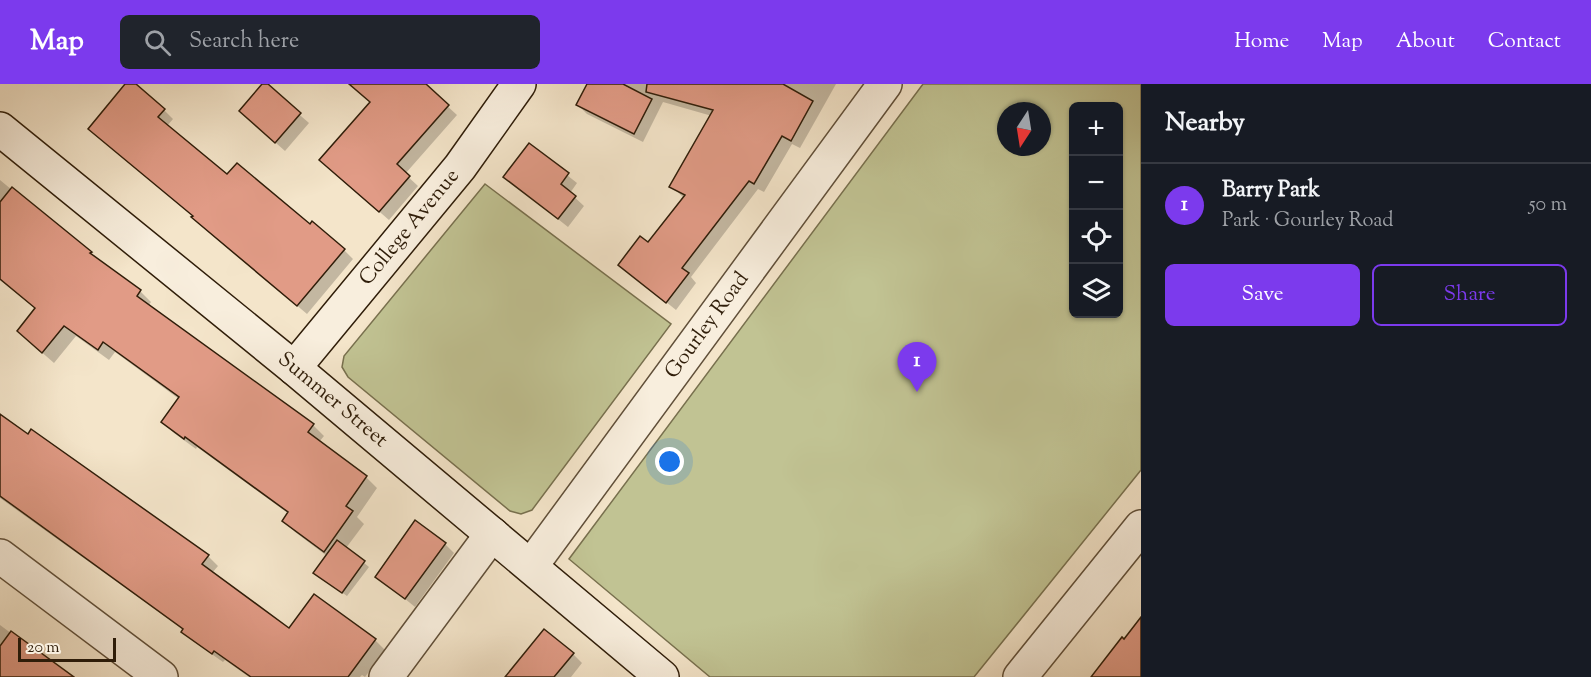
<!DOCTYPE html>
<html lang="en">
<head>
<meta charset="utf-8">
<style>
  :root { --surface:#171b24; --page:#20242c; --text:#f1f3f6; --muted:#9ea1a6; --line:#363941; --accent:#7c3aed }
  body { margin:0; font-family:"Sorts Mill Goudy",serif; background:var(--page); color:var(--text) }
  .controls { position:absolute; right:18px; top:18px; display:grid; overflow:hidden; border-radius:9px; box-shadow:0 2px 4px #0004 }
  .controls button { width:54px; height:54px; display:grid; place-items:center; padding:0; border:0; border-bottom:2px solid var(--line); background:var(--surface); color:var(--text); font:30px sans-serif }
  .compass { position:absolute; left:997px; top:18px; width:54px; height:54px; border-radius:50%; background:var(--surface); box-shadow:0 2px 4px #0004; rotate:192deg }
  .scale { position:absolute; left:18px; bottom:15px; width:98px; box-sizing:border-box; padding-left:6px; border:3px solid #2f1d09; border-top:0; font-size:16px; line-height:21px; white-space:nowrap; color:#2f1d09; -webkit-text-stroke:4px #f8eedd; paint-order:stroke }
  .you { position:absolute; left:670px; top:378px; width:21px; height:21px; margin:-15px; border:4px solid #fff; border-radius:50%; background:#1a73e8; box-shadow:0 0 0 9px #1a73e833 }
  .badge { display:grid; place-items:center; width:39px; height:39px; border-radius:50%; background:var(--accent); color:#fff; font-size:20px; font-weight:700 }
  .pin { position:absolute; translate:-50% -50px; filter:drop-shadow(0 2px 3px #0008) }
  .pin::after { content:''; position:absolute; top:32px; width:21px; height:18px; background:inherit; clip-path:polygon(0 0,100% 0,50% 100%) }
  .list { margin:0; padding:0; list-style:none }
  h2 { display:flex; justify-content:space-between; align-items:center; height:78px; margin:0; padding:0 24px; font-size:26px }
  h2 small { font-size:20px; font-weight:400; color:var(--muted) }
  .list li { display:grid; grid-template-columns:39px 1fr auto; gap:18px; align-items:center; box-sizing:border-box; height:84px; padding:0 24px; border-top:2px solid var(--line) }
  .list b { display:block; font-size:22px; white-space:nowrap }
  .list p { margin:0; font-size:20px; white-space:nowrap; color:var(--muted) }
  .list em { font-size:20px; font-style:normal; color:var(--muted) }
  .actions { display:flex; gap:12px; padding:18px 24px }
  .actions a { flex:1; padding:14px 0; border:2px solid var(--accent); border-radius:9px; text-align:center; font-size:21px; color:var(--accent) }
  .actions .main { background:var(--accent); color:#fff }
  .icon { flex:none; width:33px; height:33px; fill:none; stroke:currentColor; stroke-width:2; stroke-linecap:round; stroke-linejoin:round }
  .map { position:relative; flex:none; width:1141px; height:593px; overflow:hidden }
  header { display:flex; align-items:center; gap:36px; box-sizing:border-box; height:84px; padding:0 30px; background:var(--accent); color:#fff }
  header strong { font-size:28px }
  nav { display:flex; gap:33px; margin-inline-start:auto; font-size:21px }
  .search { width:420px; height:54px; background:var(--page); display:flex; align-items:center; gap:15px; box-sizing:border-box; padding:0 21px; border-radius:9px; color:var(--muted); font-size:22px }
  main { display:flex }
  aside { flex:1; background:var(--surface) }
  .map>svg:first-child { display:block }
</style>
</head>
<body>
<header>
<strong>Map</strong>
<div class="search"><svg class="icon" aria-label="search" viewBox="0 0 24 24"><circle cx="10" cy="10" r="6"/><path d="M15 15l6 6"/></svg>Search here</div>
<nav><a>Home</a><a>Map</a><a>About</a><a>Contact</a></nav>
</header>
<main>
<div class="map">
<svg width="1141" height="593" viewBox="0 0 1141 593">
  <rect width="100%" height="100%" fill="#f4e5ca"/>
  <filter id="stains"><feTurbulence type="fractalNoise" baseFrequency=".00333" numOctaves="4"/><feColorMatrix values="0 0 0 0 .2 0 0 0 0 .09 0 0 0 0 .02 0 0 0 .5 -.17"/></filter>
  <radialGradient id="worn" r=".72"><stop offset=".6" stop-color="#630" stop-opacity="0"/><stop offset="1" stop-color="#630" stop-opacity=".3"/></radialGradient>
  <g fill="#c1c393" stroke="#78704e" stroke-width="1.5" fill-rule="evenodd">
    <path d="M923 0H1141V386L974 593H710L569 475ZM1074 22H1118V230H1074ZM1006 27H1042V63H1006Z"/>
    <polygon points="485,100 671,240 532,426 521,430 510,427 348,293 342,283 344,272"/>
  </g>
  <g fill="#0003">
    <polygon points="127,0 133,0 164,26 173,35 167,42 227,93 310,142 344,166 353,175 307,230 203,142 194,132"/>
    <polygon points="264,0 309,39 285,67 250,36"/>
    <polygon points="369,0 423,0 457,31 405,90 418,102 389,136 330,85 372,19"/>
    <polygon points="589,0 836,0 800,64 792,60 764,108 758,105 691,193 696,199 676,226 620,181 648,160 684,114 671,102 712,32 663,18 643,58 587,30 578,21"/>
    <polygon points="529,61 577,99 570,109 584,122 568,143 505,93"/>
    <polygon points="0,96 99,178 140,207 151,218 148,222 313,341 324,352 319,358 366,393 377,404 357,433 364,440 346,464 369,483 347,512 320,493 327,472 295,448 284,437 289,430 197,363 196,365 174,349 163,338 179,315 115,268 109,276 76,252 54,279 30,258 36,225 0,196"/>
    <polygon points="0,332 208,472 218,482 212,489 289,546 375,556 385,566 365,593 362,591 360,593 249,593 225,576 223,578 193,557 184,546 0,414"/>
    <polygon points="445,460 454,469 415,523 377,492"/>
    <polygon points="0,541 70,593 0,593"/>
    <polygon points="573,570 582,579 571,593 510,593"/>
  </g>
  <g fill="#e19b86" stroke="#2f1d09" stroke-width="1.5">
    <polygon points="125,0 136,0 165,25 158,33 227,90 237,79 310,140 312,137 345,165 297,222 191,133 193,132 88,45"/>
    <polygon points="262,0 268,0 301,29 275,59 239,27"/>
    <polygon points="349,0 426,0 449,21 397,80 410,92 379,128 319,76 370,18"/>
    <polygon points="587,0 623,0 652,15 634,50 576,21"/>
    <polygon points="647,0 783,0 813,17 791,57 782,52 754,100 749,97 682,184 689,189 666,219 618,181 640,152 648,158 685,111 669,103 713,26 646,8"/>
    <polygon points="529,59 569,89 561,100 576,112 558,135 503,93"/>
    <polygon points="12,103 92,168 90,169 141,206 137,212 314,340 308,348 367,392 346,422 353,427 324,468 282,437 288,428 185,353 184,355 161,338 179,313 103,258 98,266 64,242 42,269 17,247 35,224 0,195 0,118"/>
    <polygon points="0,330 28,350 31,345 209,471 202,480 289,544 314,510 376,555 348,593 251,593 214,567 212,570 181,548 183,545 0,412"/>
    <polygon points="415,436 446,459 405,515 375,493"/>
    <polygon points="337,456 365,477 342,509 313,489"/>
    <polygon points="1141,533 1141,593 1091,593 1122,553 1124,555"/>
    <polygon points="544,545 574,569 554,593 505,593"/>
    <polygon points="11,547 74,593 0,593 0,562"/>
  </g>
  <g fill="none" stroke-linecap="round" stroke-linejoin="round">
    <g stroke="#604f39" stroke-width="36">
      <g id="street">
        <polyline points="0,472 161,593"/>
        <path id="s1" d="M531 482 885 0"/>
        <polyline points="386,593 492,450"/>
        <polyline points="1020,593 1141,443"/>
      </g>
    </g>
    <g stroke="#2f1d09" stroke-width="36">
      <g id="secondary">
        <path id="s2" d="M0 45 294 284 662 593"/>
        <path id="s3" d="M294 284 460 83 519 0"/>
      </g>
    </g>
    <use href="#street" stroke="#f8eedd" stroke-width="33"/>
    <use href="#secondary" stroke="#f8eedd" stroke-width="33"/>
  </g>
  <g text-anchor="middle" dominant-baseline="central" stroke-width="5" stroke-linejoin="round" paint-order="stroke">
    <g font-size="21" fill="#2f1d09" stroke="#f8eedd">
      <text stroke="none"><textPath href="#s3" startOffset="182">College Avenue</textPath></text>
      <text stroke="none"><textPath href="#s1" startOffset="298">Gourley Road</textPath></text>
      <text stroke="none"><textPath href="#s2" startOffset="429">Summer Street</textPath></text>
    </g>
  </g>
  <rect width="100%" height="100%" filter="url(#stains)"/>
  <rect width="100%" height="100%" fill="url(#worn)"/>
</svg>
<div class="controls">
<button>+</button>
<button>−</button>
<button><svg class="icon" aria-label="locate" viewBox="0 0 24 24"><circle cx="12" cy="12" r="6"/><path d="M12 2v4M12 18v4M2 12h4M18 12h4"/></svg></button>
<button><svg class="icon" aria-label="layers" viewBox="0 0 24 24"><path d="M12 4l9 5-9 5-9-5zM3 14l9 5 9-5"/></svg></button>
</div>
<svg class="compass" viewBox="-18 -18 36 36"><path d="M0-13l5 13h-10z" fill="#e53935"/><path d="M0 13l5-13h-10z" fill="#9ea1a6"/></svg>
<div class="scale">20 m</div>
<div class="you"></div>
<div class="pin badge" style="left:917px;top:308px">1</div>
</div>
<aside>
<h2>Nearby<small></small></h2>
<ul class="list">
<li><span class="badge">1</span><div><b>Barry Park</b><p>Park · Gourley Road</p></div><em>50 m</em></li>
</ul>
<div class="actions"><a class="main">Save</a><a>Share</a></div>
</aside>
</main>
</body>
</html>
